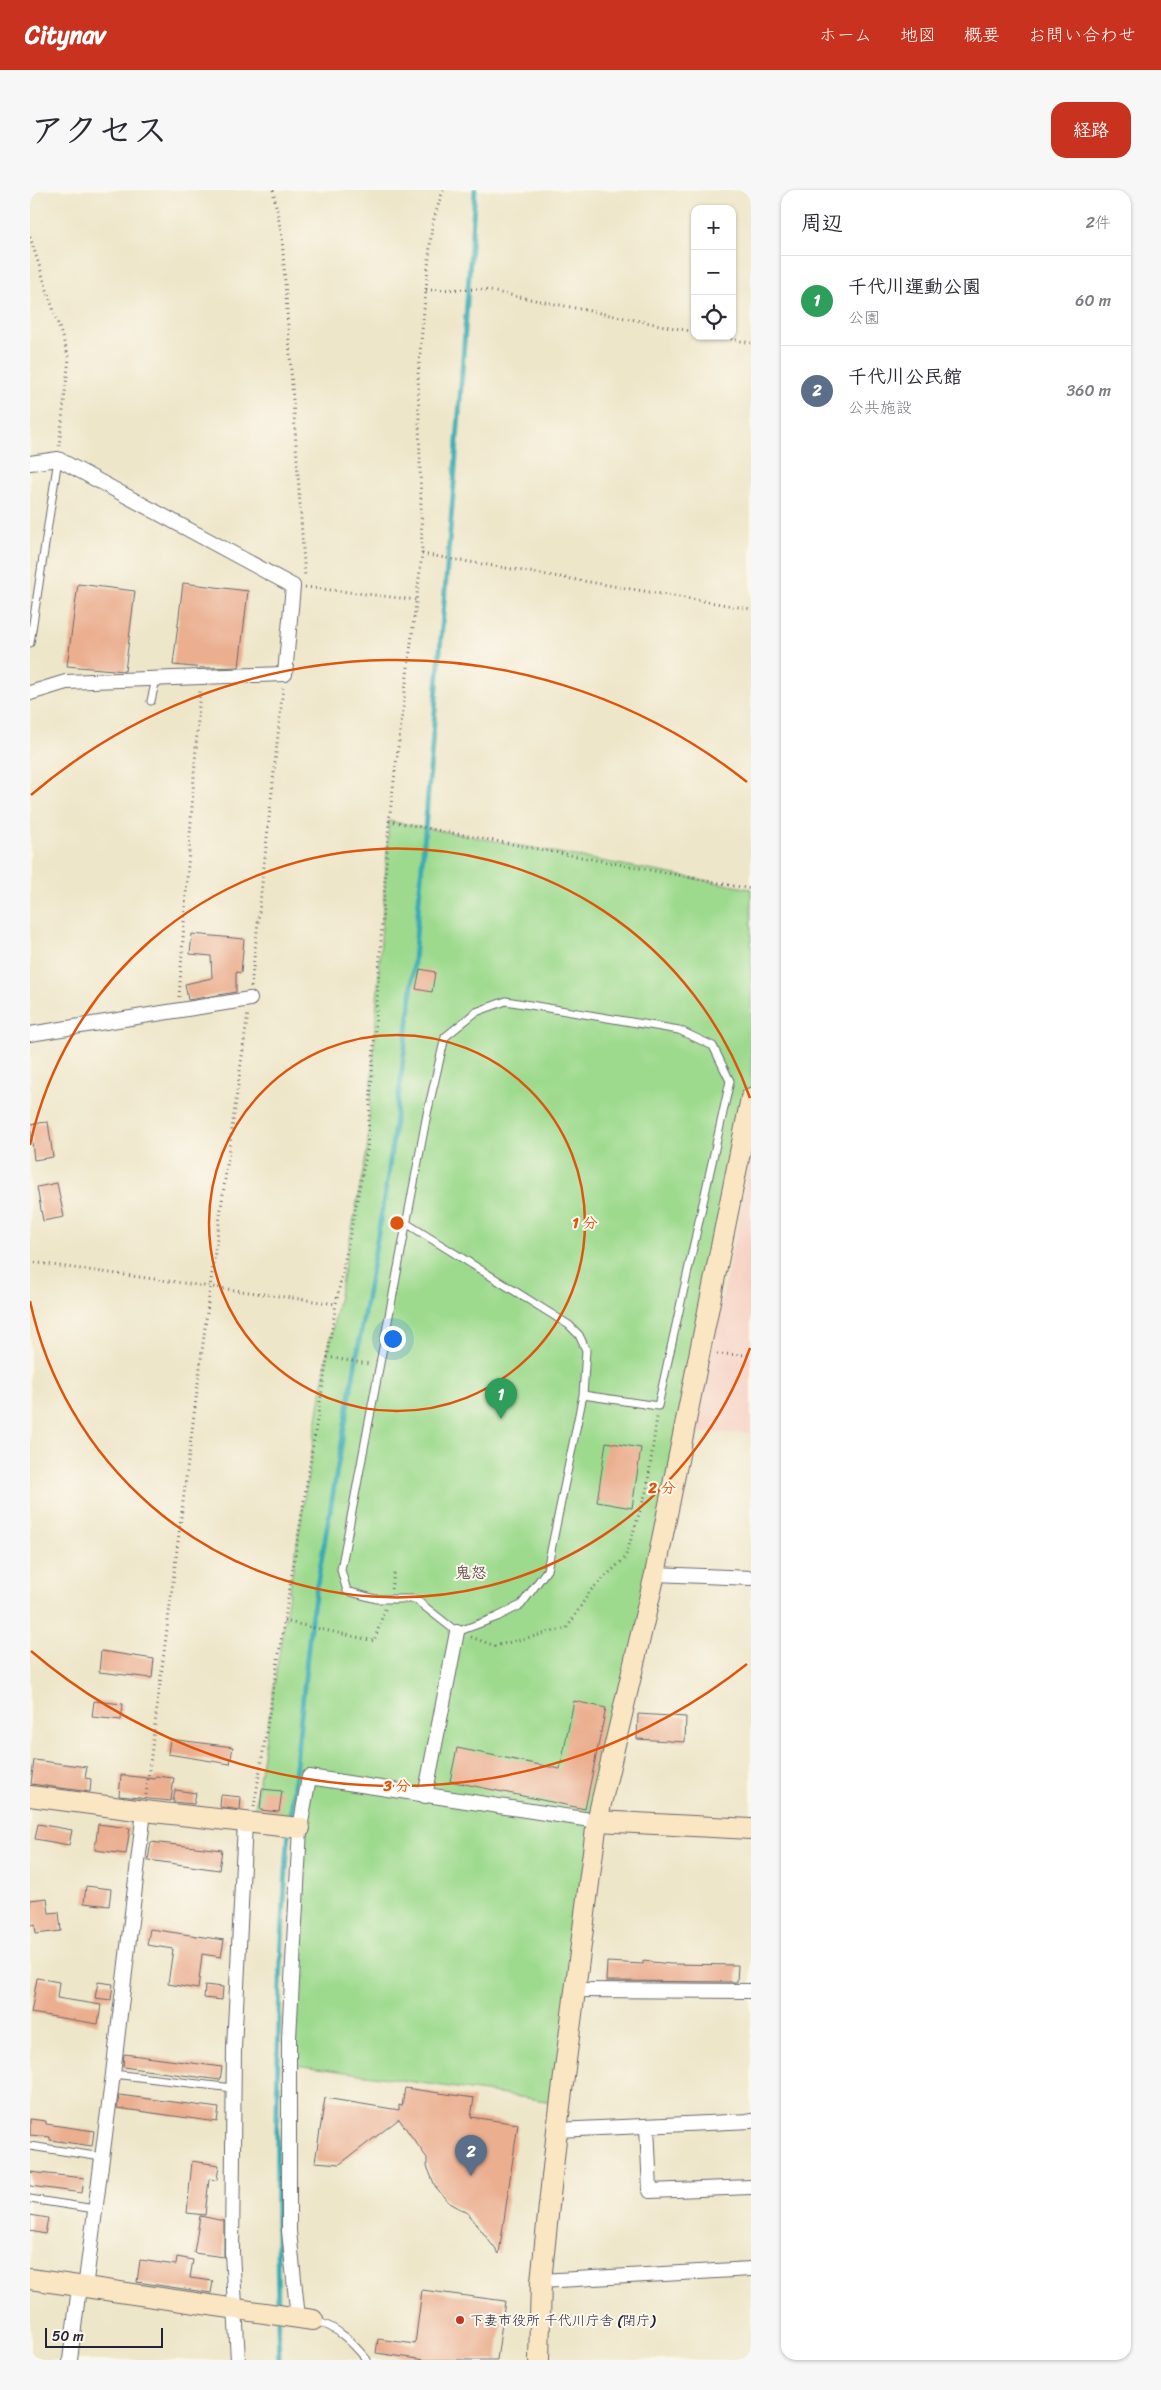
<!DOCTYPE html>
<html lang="ja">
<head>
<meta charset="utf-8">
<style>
  :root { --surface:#fff; --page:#f7f7f7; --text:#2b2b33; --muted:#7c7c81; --line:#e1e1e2; --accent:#c8321e }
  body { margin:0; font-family:Sriracha,"Klee One",sans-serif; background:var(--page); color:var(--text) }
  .controls { position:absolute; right:15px; top:15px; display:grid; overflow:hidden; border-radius:10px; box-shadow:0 1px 4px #0004 }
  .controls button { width:45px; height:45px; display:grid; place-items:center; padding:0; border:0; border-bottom:1px solid var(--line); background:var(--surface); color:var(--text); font:25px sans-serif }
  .scale { position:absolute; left:15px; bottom:12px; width:118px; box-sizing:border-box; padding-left:5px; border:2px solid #22223b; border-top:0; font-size:14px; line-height:18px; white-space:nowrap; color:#22223b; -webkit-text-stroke:4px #fbf7ec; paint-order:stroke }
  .you { position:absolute; left:362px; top:1148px; width:18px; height:18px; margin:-12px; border:4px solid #fff; border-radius:50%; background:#1a73e8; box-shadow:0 0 0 8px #1a73e833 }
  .badge { display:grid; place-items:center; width:32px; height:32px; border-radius:50%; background:var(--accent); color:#fff; font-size:16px; font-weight:700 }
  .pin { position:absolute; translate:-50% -41px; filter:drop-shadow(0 1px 2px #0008) }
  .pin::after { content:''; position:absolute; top:26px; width:18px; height:15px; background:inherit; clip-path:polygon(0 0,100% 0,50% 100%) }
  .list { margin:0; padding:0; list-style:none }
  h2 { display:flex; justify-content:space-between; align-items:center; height:65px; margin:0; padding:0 20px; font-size:21px }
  h2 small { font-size:16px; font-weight:400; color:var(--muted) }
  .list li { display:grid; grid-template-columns:32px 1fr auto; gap:15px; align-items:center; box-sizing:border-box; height:90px; padding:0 20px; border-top:1px solid var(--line) }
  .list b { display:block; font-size:19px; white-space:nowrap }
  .list p { margin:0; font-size:16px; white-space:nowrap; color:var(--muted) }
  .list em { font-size:16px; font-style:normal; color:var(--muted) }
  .icon { flex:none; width:28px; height:28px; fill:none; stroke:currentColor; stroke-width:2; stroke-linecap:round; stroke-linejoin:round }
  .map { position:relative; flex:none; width:721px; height:2170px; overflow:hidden; border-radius:15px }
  header { display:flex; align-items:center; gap:30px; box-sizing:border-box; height:70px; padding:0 25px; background:var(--accent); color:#fff }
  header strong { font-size:24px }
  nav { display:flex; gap:28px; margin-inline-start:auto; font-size:18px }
  .intro { display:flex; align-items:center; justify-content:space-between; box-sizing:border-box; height:120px; padding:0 30px }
  h1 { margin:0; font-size:35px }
  .button { padding:12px 22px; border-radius:15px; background:var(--accent); color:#fff; font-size:18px; font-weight:700 }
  main { display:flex; gap:30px; padding:0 30px }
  aside { flex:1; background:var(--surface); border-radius:15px; box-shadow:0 1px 4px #0004 }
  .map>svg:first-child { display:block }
</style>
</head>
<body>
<header>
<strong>Citynav</strong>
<nav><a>ホーム</a><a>地図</a><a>概要</a><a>お問い合わせ</a></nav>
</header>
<div class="intro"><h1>アクセス</h1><a class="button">経路</a></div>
<main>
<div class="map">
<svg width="721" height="2170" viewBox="0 0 721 2170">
  <rect width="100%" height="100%" fill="#fbf7ec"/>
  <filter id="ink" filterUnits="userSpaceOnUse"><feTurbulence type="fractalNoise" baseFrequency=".02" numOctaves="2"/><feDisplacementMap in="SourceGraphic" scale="10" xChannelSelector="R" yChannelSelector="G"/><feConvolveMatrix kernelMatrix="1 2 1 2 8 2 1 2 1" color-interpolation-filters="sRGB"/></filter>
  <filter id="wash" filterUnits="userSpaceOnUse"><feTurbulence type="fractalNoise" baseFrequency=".0096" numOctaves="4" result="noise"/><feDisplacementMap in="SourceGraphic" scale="20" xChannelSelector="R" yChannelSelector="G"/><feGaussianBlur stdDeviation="1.12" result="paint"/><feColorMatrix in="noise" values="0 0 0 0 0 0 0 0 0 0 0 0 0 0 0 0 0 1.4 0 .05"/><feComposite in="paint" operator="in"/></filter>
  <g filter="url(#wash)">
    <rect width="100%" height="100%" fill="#eee6c9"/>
    <polygon fill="#f6d2c4" points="721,966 721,1243 665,1243 720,971"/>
    <polygon fill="#9eda8e" stroke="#607e64" points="359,631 721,699 721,908 567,1631 531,1913 259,1874 270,1638 222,1633 297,1167 337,960"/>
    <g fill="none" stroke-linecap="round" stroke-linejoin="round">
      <g stroke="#3bacb4" stroke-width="5">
        <polyline points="260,1632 281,1430 358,986 380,818 424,294 445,0"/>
        <path d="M248 2120C245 1960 246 1800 259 1641"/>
        <polyline points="248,2131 249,2170"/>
      </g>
    </g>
    <g id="blocks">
      <g fill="#ebae8f">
        <polygon points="153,393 218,401 209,477 174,478 143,475"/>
        <polygon points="48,394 105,401 95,481 37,476"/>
        <polygon points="162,744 214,749 211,783 206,782 206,802 158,810 155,794 182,788 181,766 160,764"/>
        <polygon points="390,779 405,782 402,802 386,799"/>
        <polygon points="18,932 23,967 4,970 0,934"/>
        <polygon points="27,993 34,1027 13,1031 7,997"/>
        <polygon points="576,1252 611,1258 602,1318 567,1312"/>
        <polygon points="71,1461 124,1469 122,1488 69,1482"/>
        <polygon points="64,1511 93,1514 91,1530 62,1527"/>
        <polygon points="544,1511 576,1518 555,1619 420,1591 427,1558 530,1579"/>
        <polygon points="608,1524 656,1527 655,1552 607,1549"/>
        <polygon points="140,1549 203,1557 200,1574 138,1564"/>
        <polygon points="4,1570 57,1577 55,1588 61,1589 60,1602 1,1594"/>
        <polygon points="91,1585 125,1589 126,1586 144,1588 141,1611 89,1606"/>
        <polygon points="232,1599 252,1601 249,1622 230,1620"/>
        <polygon points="145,1600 166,1603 164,1614 143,1612"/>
        <polygon points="191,1605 211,1607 210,1620 190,1617"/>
        <polygon points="8,1634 42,1640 39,1655 5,1649"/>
        <polygon points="68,1634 100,1638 96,1664 65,1660"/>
        <polygon points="121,1652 192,1660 189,1680 118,1670"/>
        <polygon points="56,1696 81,1699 79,1716 54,1713"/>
        <polygon points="17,1708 19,1723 29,1722 31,1741 6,1744 5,1734 0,1735 0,1710"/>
        <polygon points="120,1739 194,1750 191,1767 172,1764 168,1799 138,1794 143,1759 117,1755"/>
        <polygon points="613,1771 640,1774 708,1775 707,1792 576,1791 577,1772 613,1774"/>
        <polygon points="7,1788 29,1792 27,1808 71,1815 68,1834 1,1823"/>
        <polygon points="68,1792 83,1794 81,1810 65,1808"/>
        <polygon points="175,1795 193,1797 192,1810 174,1808"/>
        <polygon points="94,1864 192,1877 190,1890 93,1877"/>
        <polygon points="375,1898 444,1908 441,1927 488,1934 469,2064 438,2023 418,2012 405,1996 397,1976 397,1968 369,1929 310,1974 285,1972 295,1908 369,1920 369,1915 372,1916"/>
        <polygon points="89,1905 189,1918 187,1932 87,1918"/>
        <polygon points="0,1929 16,1931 16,1934 64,1941 62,1956 20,1950 20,1947 0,1945"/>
        <polygon points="162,1971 189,1975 187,1990 179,1989 175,2025 157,2023"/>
        <polygon points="0,1982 54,1988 52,2003 0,1996"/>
        <polygon points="0,2025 18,2028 15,2044 0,2041"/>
        <polygon points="170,2026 194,2031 194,2067 164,2063"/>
        <polygon points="147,2067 163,2070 160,2088 183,2091 181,2103 107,2092 110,2070 146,2075"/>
        <polygon points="392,2100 475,2111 467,2170 395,2170 346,2163 348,2149 385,2154"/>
      </g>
    </g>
  </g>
  <g filter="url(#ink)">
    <use href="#blocks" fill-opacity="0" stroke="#69676d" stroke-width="1"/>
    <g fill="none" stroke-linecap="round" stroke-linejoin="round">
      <g stroke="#69676d" stroke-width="9">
        <g id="lane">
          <polyline points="0,453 28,269"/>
          <polyline points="121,511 126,489"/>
          <polyline points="376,1033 539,1135 549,1145 556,1160 553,1205 517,1380 491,1415 467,1427 427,1442 385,1409 346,1409 317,1401 311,1380 397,924 415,847 446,822 476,811 649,840 683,856 700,891 628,1216 553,1205"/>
          <polyline points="83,1884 203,1898"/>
          <polyline points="0,1956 72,1967"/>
          <polyline points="0,2009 65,2019"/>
          <path d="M285 2131C308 2137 322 2152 337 2170"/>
        </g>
      </g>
      <g stroke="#69676d" stroke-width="16">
        <g id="street">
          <polyline points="0,273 28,269 263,396 255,484 36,492 0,503"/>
          <polyline points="0,844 220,809"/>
          <polyline points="625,1384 721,1388"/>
          <polyline points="395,1606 427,1442"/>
          <polyline points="545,1800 721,1801"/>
          <polyline points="617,1936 620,2001 721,1997"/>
          <polyline points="527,1940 721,1931"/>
          <polyline points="511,2091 721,2079"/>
          <polyline points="55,2098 83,1884 114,1621"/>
          <polyline points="268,2128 259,2041 259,1848 270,1638 279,1587 567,1631"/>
          <polyline points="40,2170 49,2097"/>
          <polyline points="208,2170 202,2062 204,1858 215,1633"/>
        </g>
      </g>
      <g stroke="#69676d" stroke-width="22">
        <g id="secondary">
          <polyline points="0,1606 114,1621 270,1638"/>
          <polyline points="567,1631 721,1639"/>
          <polyline points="0,2089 283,2130"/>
          <polyline points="509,2170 511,2091 527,1940 567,1631 625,1384 721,908"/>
        </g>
      </g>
      <g stroke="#69676d" stroke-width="3" stroke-dasharray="1 4" stroke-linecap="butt">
        <polyline points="243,0 252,47 275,388"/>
        <polyline points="0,47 39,168 29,256"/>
        <polyline points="396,100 450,99 665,142"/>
        <polyline points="686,146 721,153"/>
        <polyline points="392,364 721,419"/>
        <polyline points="275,397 387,410"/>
        <polyline points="359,631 721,699"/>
        <polyline points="221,797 253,498"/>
        <polyline points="149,807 170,499"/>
        <polyline points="0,1072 306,1114 337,960 359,631 392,364 388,184 402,35 413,0"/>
        <polyline points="687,1164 721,1165"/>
        <polyline points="297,1167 339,1174"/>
        <polyline points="361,1399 365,1380"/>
        <polyline points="254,1431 344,1451 355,1419"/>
        <polyline points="441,1447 465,1456 537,1438 561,1400 595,1368 617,1299 627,1227"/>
        <polyline points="116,1605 180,1098 218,823"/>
        <polyline points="224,1617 306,1114"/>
      </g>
      <use href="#lane" stroke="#fff" stroke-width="7"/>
      <use href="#street" stroke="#fff" stroke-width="14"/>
      <use href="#secondary" stroke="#fbe6c4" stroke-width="20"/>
    </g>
  </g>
  <g fill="none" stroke="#de560e" stroke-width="2.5">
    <circle cx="367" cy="1033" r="188"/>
    <path d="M720 1158A375 375 0 0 1 0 1111M0 955A375 375 0 0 1 720 908"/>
    <path d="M717 1474A563 563 0 0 1 1 1461M1 605A563 563 0 0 1 717 592"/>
  </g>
  <circle fill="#c8321e" stroke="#fbf7ec" stroke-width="2" cx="430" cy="2130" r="5"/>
  <g text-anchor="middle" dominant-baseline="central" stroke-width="4" stroke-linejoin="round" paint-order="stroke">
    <g font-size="14" fill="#22223b" stroke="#fbf7ec" text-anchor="start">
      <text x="440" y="2130">下妻市役所 千代川庁舎 (閉庁)</text>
    </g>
    <g font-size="16" font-weight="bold" fill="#685358" stroke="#fbf7ec">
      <text x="441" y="1382">鬼怒</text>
    </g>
  </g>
  <circle cx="367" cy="1033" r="8" fill="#de560e" stroke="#fbf7ec" stroke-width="2.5"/>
  <g font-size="15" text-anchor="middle" font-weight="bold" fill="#de560e" stroke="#fbf7ec" stroke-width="4" stroke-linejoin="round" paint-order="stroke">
    <text x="555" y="1038">1 分</text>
    <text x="632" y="1303">2 分</text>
    <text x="367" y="1601">3 分</text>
  </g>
</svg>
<div class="controls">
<button>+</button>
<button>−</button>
<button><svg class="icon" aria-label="locate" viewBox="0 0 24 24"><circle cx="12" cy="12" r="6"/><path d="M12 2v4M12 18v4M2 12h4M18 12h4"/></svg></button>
</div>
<div class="scale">50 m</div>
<div class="you"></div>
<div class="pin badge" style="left:471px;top:1229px;background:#2e9e5b">1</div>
<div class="pin badge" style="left:441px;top:1986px;background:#5c6f8a">2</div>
</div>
<aside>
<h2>周辺<small>2件</small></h2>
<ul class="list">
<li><span class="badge" style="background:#2e9e5b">1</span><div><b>千代川運動公園</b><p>公園</p></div><em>60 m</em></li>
<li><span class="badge" style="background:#5c6f8a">2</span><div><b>千代川公民館</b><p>公共施設</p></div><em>360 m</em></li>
</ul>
</aside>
</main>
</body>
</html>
